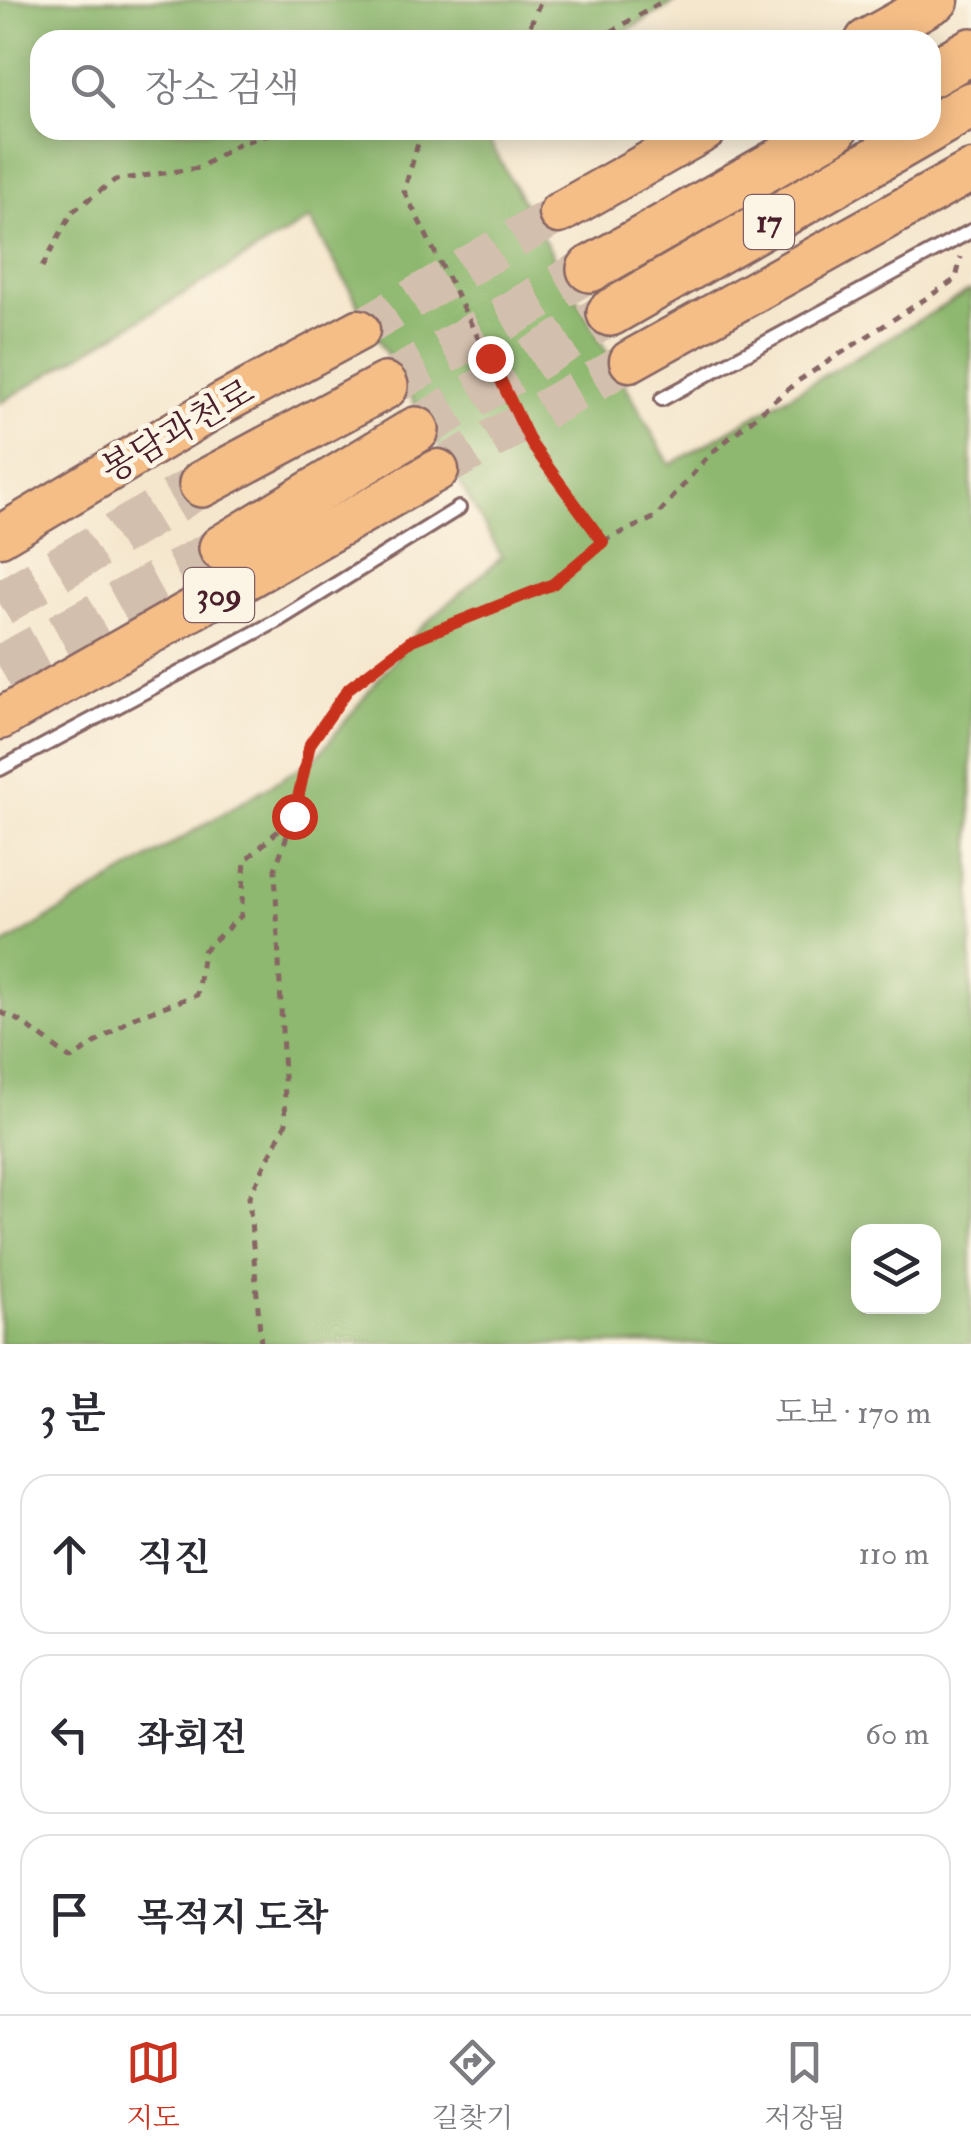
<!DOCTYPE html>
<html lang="ko">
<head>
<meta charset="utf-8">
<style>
  :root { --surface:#fff; --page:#f2f2f3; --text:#2b2b33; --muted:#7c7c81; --line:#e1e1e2; --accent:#c8321e }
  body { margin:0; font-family:"IM FELL Double Pica","Noto Serif KR",serif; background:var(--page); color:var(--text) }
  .controls { position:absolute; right:30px; bottom:30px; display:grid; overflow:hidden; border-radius:20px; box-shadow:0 5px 25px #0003 }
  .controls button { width:90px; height:90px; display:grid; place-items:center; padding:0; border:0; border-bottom:2px solid var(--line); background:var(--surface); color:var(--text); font:50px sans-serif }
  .stop { position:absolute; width:30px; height:30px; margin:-22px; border:8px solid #c8321e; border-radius:50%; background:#fff }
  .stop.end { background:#c8321e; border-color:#fff; box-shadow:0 2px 10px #0008 }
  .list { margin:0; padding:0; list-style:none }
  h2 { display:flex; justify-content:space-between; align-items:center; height:130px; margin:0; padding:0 40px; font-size:42px }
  h2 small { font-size:32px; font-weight:400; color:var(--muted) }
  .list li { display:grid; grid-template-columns:65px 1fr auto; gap:30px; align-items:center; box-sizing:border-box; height:160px; margin:0 20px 20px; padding:0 20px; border:2px solid var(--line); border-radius:30px }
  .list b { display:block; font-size:38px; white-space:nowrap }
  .list em { font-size:32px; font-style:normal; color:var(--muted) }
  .icon { flex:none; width:55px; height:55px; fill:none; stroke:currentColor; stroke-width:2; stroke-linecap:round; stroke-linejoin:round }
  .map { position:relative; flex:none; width:971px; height:1344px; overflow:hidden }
  .search { position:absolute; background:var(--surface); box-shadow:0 5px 25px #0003; left:30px; right:30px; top:30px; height:110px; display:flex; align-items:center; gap:25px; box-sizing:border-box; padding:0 35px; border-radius:30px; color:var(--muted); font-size:38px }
  .sheet { height:670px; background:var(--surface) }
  nav { display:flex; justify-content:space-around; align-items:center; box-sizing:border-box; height:140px; border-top:2px solid var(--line); background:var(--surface); font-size:28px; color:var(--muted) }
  nav a { display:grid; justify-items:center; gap:5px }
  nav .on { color:var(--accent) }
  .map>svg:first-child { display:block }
</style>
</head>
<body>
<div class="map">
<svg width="971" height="1344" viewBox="0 0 971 1344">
  <rect width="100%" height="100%" fill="#fcf5e5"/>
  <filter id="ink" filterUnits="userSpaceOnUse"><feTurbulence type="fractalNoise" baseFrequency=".01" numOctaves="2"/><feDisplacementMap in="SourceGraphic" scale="20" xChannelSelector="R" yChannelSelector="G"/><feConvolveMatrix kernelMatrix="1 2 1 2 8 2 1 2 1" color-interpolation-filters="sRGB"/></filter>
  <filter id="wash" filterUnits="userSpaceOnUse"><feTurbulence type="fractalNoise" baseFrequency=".0048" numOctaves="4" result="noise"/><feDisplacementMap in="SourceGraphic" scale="40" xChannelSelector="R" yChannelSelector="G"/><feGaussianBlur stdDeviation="2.25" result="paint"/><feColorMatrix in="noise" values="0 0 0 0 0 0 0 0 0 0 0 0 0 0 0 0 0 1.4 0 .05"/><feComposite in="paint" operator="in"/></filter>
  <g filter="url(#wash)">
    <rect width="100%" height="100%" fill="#f5e7ce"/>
    <path fill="#8eb870" stroke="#6c6c4e" stroke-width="2.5" fill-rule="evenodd" d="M0 0H679L611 40H40V130H483L670 465 971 290V1344H0V947L316 758 416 632 502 557 310 219 0 403ZM858 1232H934V1306H858Z"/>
  </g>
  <g filter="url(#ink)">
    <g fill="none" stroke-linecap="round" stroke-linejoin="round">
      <g stroke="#d3bfad" stroke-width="40" stroke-dasharray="40 20" stroke-linecap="butt">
        <polyline points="359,330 559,213"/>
        <polyline points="438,470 630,361"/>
      </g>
      <g stroke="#d3bfad" stroke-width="45" stroke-dasharray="45 22" stroke-linecap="butt">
        <polyline points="385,386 590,269"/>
        <polyline points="416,430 610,313"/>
        <polyline points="0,604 202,484"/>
        <polyline points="0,668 222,548"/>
      </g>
      <g stroke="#866564" stroke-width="18">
        <g id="service">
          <polyline points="662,399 971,231"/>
          <polyline points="0,769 275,622 459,508"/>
        </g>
      </g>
      <g stroke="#866564" stroke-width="45">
        <g id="trunk">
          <polyline points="866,40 938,0"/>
          <polyline points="559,213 706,130"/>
          <polyline points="630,361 971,171"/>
          <polyline points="0,536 223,403 359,330"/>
          <polyline points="0,719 438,470"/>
        </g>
      </g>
      <g stroke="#866564" stroke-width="50">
        <g id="motorway">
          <polyline points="931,74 971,51"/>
          <polyline points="931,128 971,105"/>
          <polyline points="590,269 834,130"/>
          <polyline points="610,313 928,130"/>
          <polyline points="202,484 385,386"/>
          <polyline points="222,548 416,430"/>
        </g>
      </g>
      <g stroke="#866564" stroke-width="5" stroke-dasharray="8 8" stroke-linecap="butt">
        <polyline points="524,40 541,0"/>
        <polyline points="597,40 665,0"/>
        <polyline points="42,267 73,211 115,180 199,168 238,144 283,130"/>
        <polyline points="603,541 656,517 709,455 798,381 956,279 961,257"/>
        <polyline points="0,1012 20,1021 71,1059 134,1017 197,995 203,951 241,916 245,861 292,818"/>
        <polyline points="261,1344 249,1197 286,1123 275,869 294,816 310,744 349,688 412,640 553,584 603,541 532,445 404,191 422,130"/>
      </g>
      <use href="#service" stroke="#fff" stroke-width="12"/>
      <use href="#trunk" stroke="#f6be87" stroke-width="40"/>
      <use href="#motorway" stroke="#f6be87" stroke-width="45"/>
    </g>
  </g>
  <g fill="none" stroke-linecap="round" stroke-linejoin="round" filter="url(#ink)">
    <polyline stroke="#c8321e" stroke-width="12" points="294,816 310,744 349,688 412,640 553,584 603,542 532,445 490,358"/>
  </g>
  <g text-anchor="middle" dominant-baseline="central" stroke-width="10" stroke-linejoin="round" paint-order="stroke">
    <g fill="#fcf5e5" stroke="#7f5f63" stroke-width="2.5">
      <rect x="744" y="195" width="50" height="54" rx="8"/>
      <rect x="184" y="568" width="70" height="54" rx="8"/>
    </g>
    <g font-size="32" font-weight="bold" fill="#4a1f2b">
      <text x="769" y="222">17</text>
      <text x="219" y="595">309</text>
    </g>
    <g font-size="35" fill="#4a1f2b" stroke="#fcf5e5">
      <text transform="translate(178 431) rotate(-30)">봉담과천로</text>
    </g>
  </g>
</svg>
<div class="controls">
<button><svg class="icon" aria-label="layers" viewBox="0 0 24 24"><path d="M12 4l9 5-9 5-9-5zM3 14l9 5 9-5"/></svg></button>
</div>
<div class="stop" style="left:294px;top:816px"></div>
<div class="stop end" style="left:490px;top:358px"></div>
<div class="search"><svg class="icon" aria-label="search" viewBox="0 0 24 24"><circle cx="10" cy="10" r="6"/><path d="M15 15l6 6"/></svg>장소 검색</div>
</div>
<section class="sheet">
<h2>3 분<small>도보 · 170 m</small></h2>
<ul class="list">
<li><svg class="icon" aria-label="ahead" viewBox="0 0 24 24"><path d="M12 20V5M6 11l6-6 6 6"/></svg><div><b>직진</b></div><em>110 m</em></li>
<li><svg class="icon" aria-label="left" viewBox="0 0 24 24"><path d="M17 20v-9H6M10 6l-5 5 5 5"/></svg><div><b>좌회전</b></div><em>60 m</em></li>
<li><svg class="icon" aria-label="arrive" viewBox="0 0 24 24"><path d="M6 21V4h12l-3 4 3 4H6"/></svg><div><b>목적지 도착</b></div></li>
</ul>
</section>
<nav>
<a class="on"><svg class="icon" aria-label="map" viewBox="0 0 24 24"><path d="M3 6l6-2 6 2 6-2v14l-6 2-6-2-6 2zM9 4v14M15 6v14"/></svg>지도</a>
<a><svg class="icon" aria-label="directions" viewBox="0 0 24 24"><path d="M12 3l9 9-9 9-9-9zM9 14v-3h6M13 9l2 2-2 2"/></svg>길찾기</a>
<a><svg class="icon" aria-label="saved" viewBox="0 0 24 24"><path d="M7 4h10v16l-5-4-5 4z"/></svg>저장됨</a>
</nav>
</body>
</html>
